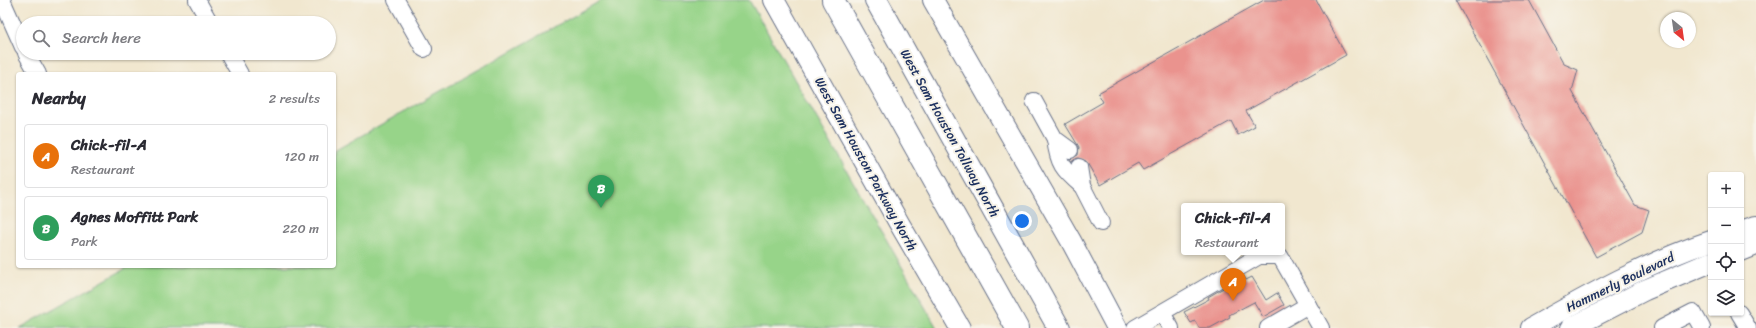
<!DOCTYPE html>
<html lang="en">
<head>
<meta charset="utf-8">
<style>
  :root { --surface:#fff; --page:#f2f2f3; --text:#2b2b33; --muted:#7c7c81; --line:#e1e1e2; --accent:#d1495b }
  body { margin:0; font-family:Sriracha,sans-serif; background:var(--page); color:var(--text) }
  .controls { position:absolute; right:12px; bottom:12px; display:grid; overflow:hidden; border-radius:4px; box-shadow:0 1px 3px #0004 }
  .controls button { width:36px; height:36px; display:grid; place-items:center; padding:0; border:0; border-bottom:1px solid var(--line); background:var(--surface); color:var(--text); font:20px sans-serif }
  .compass { position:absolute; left:1660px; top:12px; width:36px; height:36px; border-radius:50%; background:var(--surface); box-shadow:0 1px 3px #0004; rotate:151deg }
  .you { position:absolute; left:1022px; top:221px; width:14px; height:14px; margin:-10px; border:3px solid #fff; border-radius:50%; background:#1a73e8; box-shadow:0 0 0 6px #1a73e833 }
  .badge { display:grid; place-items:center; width:26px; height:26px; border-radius:50%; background:var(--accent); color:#fff; font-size:13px; font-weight:700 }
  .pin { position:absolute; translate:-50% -33px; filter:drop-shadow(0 1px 2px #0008) }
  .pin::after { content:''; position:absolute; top:21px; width:14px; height:12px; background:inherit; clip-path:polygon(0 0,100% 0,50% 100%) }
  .popup { position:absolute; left:1181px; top:203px; width:104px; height:52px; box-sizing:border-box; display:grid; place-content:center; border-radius:4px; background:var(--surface); filter:drop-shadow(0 1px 3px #0005); font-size:13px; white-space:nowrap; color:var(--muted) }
  .popup b { font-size:15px; color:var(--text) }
  .popup::after { content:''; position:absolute; left:50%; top:100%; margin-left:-8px; border:8px solid transparent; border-top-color:var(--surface) }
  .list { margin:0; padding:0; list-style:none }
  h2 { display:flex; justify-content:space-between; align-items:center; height:52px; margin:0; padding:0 16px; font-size:17px }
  h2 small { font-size:13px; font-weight:400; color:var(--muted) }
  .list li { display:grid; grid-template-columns:26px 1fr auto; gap:12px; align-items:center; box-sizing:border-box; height:64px; margin:0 8px 8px; padding:0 8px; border:1px solid var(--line); border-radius:4px }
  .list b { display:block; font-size:15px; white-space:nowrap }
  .list p { margin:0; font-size:13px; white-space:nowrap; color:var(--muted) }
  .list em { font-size:13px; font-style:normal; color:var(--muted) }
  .icon { flex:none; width:22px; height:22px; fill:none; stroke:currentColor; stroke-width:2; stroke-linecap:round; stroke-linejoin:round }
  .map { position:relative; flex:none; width:1756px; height:328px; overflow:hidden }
  .search { position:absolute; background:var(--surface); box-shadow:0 1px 3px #0004; left:16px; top:16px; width:320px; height:44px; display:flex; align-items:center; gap:10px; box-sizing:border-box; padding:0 14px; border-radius:22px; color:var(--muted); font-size:15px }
  .panel { position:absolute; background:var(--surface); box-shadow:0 1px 3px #0004; left:16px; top:72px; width:320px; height:196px; border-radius:4px }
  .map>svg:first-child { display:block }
</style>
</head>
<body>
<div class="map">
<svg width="1756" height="328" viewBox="0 0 1756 328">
  <rect width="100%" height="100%" fill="#f7f3e8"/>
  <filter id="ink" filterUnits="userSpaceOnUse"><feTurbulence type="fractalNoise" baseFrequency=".025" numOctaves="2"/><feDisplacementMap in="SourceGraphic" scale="8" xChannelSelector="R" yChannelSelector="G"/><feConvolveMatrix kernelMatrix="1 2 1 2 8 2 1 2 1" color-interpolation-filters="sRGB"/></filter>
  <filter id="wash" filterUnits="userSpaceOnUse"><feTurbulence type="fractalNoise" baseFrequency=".012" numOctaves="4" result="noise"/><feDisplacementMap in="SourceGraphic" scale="16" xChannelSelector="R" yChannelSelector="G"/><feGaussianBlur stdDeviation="0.9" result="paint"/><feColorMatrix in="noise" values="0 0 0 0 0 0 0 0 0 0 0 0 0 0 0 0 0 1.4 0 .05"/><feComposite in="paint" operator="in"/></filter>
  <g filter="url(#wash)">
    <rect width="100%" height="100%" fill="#f1e7cf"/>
    <polygon fill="#97d489" stroke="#598274" points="602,0 749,0 937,328 20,328 130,266 334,266 334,151"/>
    <g id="blocks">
      <g fill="#ea938e">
        <polygon points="1264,0 1316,0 1346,55 1246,111 1255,126 1238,135 1231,121 1143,170 1138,163 1100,185 1086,161 1078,158 1071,162 1070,159 1078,155 1079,147 1065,124 1103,102 1098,93"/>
        <polygon points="1455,0 1529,0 1564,64 1578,70 1572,91 1635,205 1649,210 1642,232 1596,257"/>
        <polygon points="1244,276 1246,280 1252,277 1266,300 1277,293 1284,305 1263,317 1254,302 1229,315 1230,317 1210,328 1199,328 1195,321 1191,323 1184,312 1209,299 1208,297"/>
      </g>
    </g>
  </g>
  <g filter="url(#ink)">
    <use href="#blocks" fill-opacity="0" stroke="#666f86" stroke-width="1"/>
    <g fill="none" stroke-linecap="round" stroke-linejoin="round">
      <g stroke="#666f86" stroke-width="18">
        <g id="minor">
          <polyline points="2,0 23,47"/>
          <polyline points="197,0 210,23"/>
          <polyline points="396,0 424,49"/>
          <polyline points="26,53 38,74"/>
          <polyline points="228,53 240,74"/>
          <polyline points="1034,101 1055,139 1070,150"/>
          <path d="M1055 139C1058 164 1063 170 1082 186"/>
          <polyline points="1079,167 1082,186 1101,223"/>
          <polyline points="1162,313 1171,328"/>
          <polyline points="1739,313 1748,328"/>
          <polyline points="1135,328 1259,256 1280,256 1321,328"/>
          <polyline points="1268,328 1308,305"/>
          <polyline points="1662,328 1693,312 1702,328"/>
        </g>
      </g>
      <g stroke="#666f86" stroke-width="22">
        <g id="major">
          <polyline points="774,0 899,223 960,328"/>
          <polyline points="933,0 1071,241 1117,328"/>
          <polyline points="1741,231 1756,226"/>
          <polyline points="1741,251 1756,245"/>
          <path d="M1531 328C1589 295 1648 262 1711 241"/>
          <polyline points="1571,328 1645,290 1711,262"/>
        </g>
      </g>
      <g stroke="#666f86" stroke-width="24">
        <g id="highway">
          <polyline points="833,0 1017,328"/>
          <polyline points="876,0 1059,328"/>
        </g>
      </g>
      <use href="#minor" stroke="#fff" stroke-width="16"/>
      <use href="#major" stroke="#fff" stroke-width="20"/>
      <use href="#highway" stroke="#fff" stroke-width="22"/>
    </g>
  </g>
  <g text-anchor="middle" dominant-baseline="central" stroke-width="4" stroke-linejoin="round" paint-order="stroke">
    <g font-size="13" fill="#1b2f5e" stroke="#f7f3e8">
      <text transform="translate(950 133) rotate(61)">West Sam Houston Tollway North</text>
      <text transform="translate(866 164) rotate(61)">West Sam Houston Parkway North</text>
      <text transform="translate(1620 282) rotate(-26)">Hammerly Boulevard</text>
    </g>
  </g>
</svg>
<div class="controls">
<button>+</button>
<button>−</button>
<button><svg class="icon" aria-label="locate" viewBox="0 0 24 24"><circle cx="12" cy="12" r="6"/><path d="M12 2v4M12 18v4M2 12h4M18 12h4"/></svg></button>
<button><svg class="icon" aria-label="layers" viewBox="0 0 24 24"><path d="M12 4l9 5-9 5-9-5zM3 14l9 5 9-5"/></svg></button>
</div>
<svg class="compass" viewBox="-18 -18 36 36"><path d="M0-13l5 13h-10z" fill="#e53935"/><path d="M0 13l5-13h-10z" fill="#7c7c81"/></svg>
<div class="you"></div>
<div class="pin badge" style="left:1233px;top:301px;background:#e8710a">A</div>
<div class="popup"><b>Chick-fil-A</b>Restaurant</div>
<div class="pin badge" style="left:601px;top:208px;background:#2e9e5b">B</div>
<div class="search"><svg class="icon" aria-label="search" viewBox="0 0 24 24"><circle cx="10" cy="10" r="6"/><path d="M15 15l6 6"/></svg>Search here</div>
<section class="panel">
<h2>Nearby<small>2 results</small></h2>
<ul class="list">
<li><span class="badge" style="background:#e8710a">A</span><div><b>Chick-fil-A</b><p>Restaurant</p></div><em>120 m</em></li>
<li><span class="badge" style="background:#2e9e5b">B</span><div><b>Agnes Moffitt Park</b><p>Park</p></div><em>220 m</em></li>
</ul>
</section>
</div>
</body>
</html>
